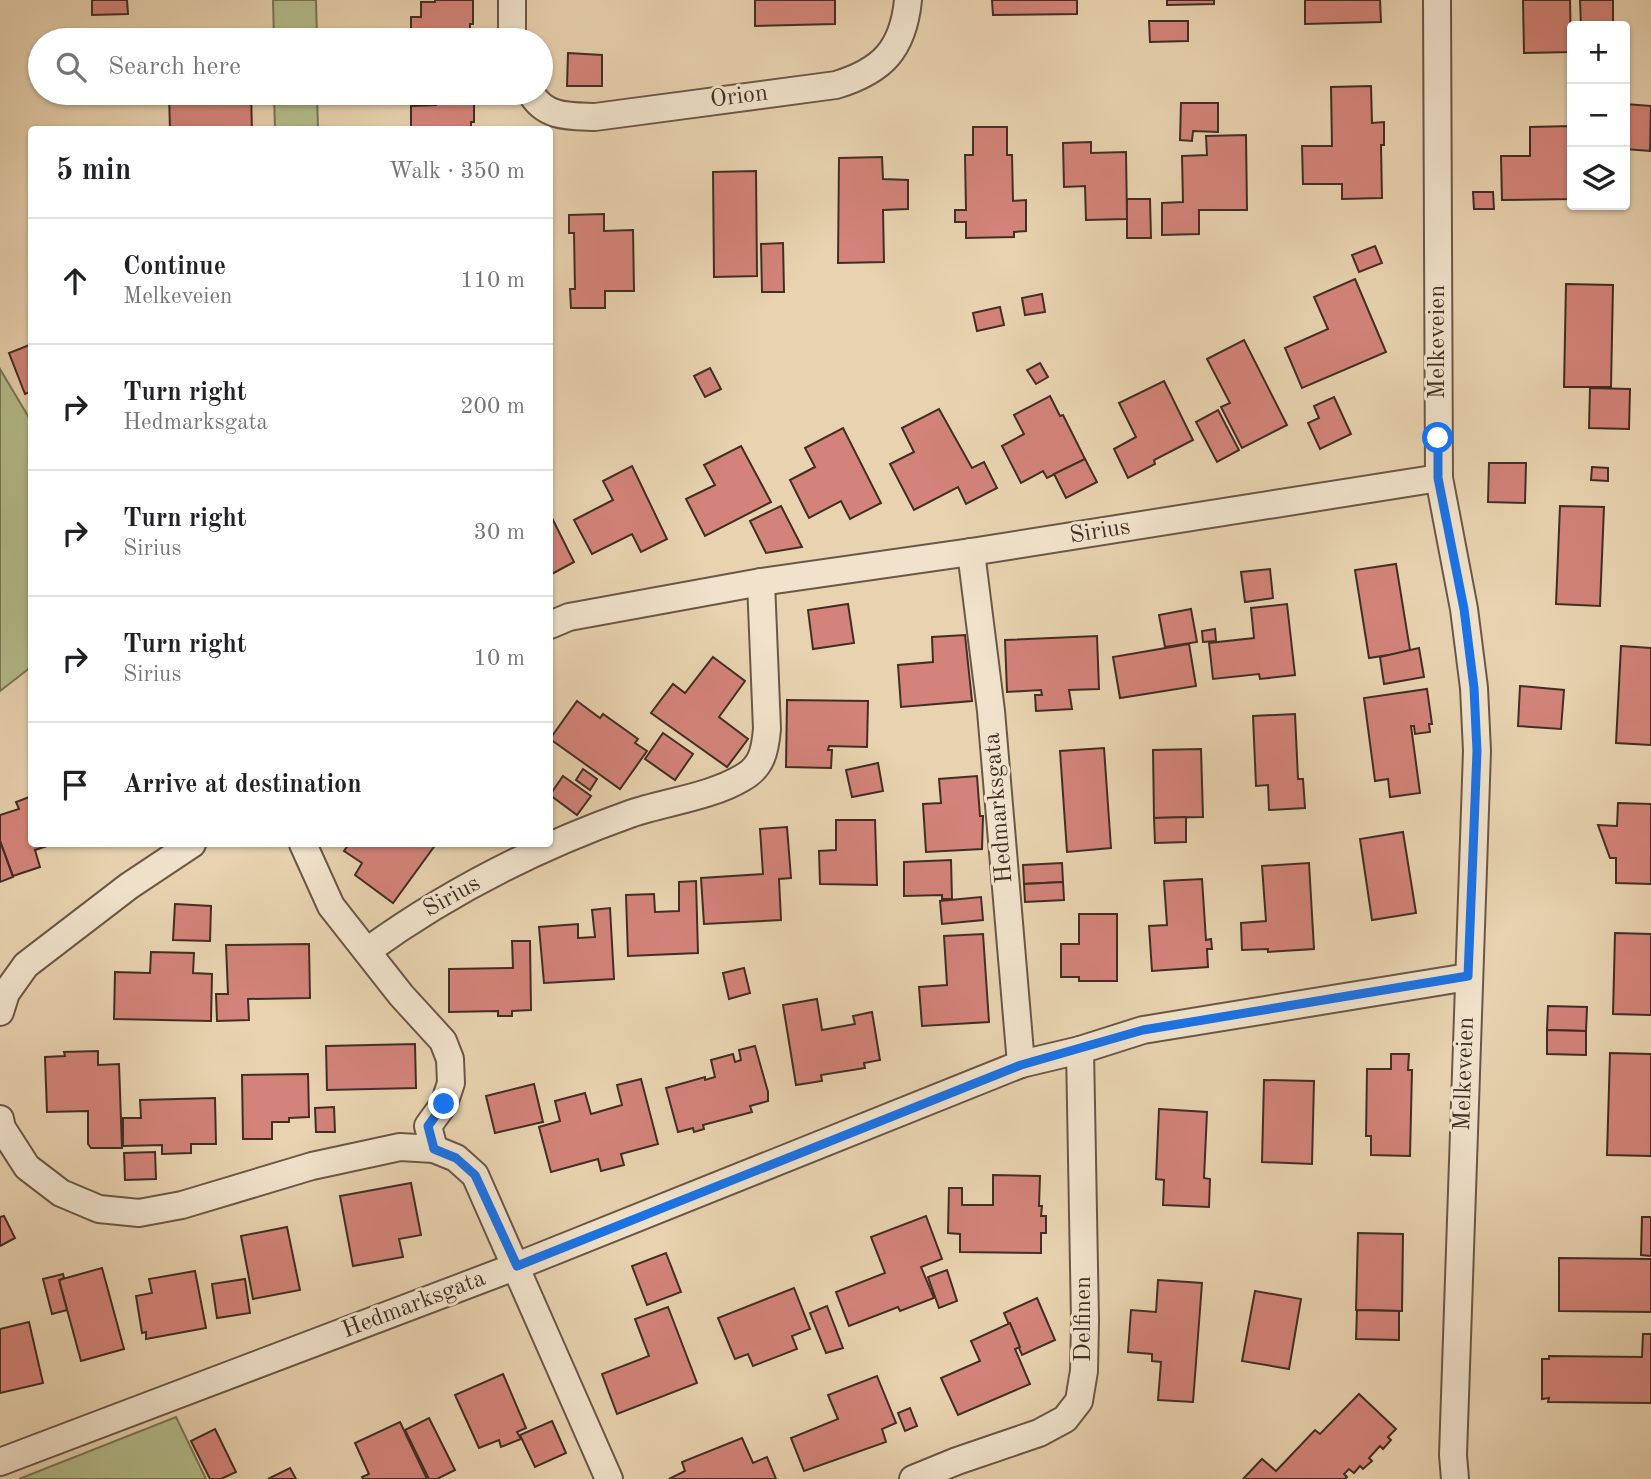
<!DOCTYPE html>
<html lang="en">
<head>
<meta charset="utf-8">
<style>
  :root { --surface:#fff; --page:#f6f6f6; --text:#202124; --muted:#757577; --line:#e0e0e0 }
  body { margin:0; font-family:"Old Standard TT",serif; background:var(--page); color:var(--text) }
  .controls { position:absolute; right:21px; top:21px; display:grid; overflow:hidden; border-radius:7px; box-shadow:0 2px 5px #0004 }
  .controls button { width:63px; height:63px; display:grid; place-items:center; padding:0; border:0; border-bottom:2px solid var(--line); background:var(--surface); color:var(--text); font:35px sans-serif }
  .stop { position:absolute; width:21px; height:21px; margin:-16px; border:5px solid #1a73e8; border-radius:50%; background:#fff }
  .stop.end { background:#1a73e8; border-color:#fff; box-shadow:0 2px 7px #0008 }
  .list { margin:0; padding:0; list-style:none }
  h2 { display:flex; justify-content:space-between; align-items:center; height:91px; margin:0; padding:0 28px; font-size:30px }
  h2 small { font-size:23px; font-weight:400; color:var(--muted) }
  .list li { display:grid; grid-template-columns:46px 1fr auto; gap:21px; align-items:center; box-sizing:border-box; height:126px; padding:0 28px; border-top:2px solid var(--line) }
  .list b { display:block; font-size:26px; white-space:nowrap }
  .list p { margin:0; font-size:23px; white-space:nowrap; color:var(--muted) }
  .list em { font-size:23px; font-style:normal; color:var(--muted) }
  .icon { flex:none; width:38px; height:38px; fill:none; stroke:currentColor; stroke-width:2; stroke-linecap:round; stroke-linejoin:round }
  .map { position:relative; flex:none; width:1651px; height:1479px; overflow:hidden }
  .search { position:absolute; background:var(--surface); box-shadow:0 2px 5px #0004; left:28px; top:28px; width:525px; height:77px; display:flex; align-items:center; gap:18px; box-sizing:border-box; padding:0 24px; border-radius:38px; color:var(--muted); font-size:26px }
  .panel { position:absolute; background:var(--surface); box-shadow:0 2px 5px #0004; left:28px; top:126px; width:525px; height:721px; border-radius:7px }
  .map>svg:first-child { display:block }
</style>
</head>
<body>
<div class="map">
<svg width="1651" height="1479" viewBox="0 0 1651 1479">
  <rect width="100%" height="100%" fill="#e8d2af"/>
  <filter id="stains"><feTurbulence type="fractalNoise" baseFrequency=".00286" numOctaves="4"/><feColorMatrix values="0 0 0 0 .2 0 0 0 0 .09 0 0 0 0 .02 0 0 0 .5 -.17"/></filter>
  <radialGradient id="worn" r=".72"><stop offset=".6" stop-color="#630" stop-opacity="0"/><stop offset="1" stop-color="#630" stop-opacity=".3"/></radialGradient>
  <g fill="#b4bd8c" stroke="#7a7658" stroke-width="2">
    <polygon points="273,0 316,0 317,40 274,40"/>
    <polygon points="274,93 317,93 318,129 275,129"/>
    <polygon points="0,369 31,421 31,667 0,691"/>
    <polygon points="176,1417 206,1479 19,1479"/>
  </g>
  <g fill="#d38379" stroke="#412e24" stroke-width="2">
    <polygon points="92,0 127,0 128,14 92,15"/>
    <polygon points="435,0 473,0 473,24 470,24 470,40 411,40 411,17 421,17 421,2 435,2"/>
    <polygon points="755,0 835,0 835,24 755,26"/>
    <polygon points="992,0 1077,0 1077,14 993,15"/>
    <polygon points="1167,0 1214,0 1214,4 1167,5"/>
    <polygon points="1305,0 1380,0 1381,22 1305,24"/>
    <polygon points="1523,0 1570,0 1571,52 1524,53"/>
    <polygon points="1580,0 1613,0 1613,26 1581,26"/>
    <polygon points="1149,21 1188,21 1188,41 1150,42"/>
    <polygon points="568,53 602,55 602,86 567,86"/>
    <polygon points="1371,86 1372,123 1384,122 1384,145 1381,145 1382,198 1342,199 1342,184 1303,184 1302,146 1332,146 1331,87"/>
    <rect x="68" y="93" width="43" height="9"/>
    <polygon points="169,93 192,93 192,99 215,98 215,93 251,93 252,130 170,130"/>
    <polygon points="436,93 474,93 474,122 471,122 471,130 411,130 411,106 436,105"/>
    <polygon points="1181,103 1218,103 1218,132 1193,131 1192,141 1180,140"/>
    <polygon points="1625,104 1651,106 1650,151 1625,149"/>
    <polygon points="1572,126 1572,199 1502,200 1501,156 1530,156 1530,127"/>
    <polygon points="973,127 1007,127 1007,155 1012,155 1013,201 1026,200 1026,231 1014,232 1014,237 966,238 966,222 955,222 955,210 966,210 965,155 973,155"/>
    <polygon points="1246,135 1247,210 1199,210 1199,234 1162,235 1162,203 1183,202 1182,156 1207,155 1206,136"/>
    <polygon points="1091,142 1091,153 1126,152 1127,219 1086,220 1085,186 1064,187 1063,143"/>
    <polygon points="882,157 883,179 908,180 908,209 883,210 884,262 838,263 839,158"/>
    <polygon points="756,171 757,276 714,277 713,172"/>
    <polygon points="1473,192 1493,192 1494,209 1474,209"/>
    <polygon points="1127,199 1150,199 1151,238 1127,238"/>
    <polygon points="604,214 604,231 633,230 634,291 605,291 605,308 571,308 570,289 575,289 574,233 569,233 569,215"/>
    <polygon points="783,243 784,292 762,292 761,244"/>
    <polygon points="1375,246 1382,263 1359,272 1352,255"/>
    <polygon points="1355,279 1386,352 1302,388 1285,348 1328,329 1314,297"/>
    <polygon points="1566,284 1613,285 1611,387 1564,387"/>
    <polygon points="1042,294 1045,312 1025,315 1022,298"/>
    <polygon points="1000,307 1004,325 977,331 973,313"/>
    <polygon points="1244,340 1287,425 1242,448 1221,407 1230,403 1207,359"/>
    <polygon points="32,344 32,391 25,394 9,353"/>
    <polygon points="1040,363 1048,377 1036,384 1027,370"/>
    <polygon points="710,368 721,389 705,397 694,376"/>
    <polygon points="1164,381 1193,440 1154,460 1155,464 1128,478 1114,449 1136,437 1119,403"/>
    <polygon points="1590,388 1630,389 1629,429 1589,428"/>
    <polygon points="1050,396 1060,416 1063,415 1085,459 1047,478 1043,471 1021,483 1002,446 1024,434 1014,415"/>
    <polygon points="1334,397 1351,434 1320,449 1308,423 1319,418 1314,406"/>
    <polygon points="939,409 972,468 984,462 997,488 966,504 958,487 914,510 890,464 914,452 902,428"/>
    <polygon points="1218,410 1239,450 1217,462 1196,422"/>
    <polygon points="843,428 881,503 850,519 841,501 809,518 790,480 815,467 805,448"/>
    <polygon points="741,446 771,502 705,536 686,499 715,485 704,465"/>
    <polygon points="1085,459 1097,482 1066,498 1054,474"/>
    <polygon points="1489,463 1526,463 1525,503 1488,502"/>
    <polygon points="632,466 667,539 641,552 632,534 592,554 574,520 613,500 603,481"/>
    <polygon points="1592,467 1608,468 1608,481 1591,480"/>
    <polygon points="781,506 802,547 766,553 750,521"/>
    <polygon points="1560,506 1604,507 1600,606 1556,604"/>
    <polygon points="550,514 574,562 550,575"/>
    <polygon points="1396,564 1410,650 1401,653 1369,658 1355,570"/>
    <polygon points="1270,569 1273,598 1245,602 1241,572"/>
    <polygon points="848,604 854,643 813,649 808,610"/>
    <polygon points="1287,604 1295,675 1260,679 1259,674 1213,679 1209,643 1254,638 1251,608"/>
    <polygon points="1191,609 1197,642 1165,647 1159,615"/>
    <polygon points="1215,629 1216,641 1203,642 1202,631"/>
    <polygon points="965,635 972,701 901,707 898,665 933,662 932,637"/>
    <polygon points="1097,636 1099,689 1069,690 1072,709 1036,711 1035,695 1042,695 1041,690 1007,692 1005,640"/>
    <polygon points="1189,644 1196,686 1120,698 1113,657"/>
    <polygon points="1621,646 1651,648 1651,745 1616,743"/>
    <polygon points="1419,648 1424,677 1384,684 1380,657"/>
    <polygon points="713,657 745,681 719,717 748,739 727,767 651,713 673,684 685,693"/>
    <polygon points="1520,686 1564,690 1561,729 1518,726"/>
    <polygon points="1427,689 1432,724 1429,724 1430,732 1415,734 1414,726 1411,726 1420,793 1390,797 1388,779 1375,781 1364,698"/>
    <polygon points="787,700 868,701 867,747 829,746 828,750 832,750 831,768 786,767"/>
    <polygon points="577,701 600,718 603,714 638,739 635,743 647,751 620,789 550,739"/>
    <polygon points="1295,714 1298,779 1303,779 1305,808 1269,810 1268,785 1256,786 1253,716"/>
    <polygon points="663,733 693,754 675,780 645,759"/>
    <polygon points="1104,748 1111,848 1067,852 1060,751"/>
    <polygon points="1201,749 1203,817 1154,818 1153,750"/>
    <polygon points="878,763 883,791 852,797 846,770"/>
    <polygon points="583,769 597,779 590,790 576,780"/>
    <polygon points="563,776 591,796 577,815 550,795"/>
    <polygon points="977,776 980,816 983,816 982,849 926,852 923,804 941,803 939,779"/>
    <polygon points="32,796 32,844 53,844 35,850 40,867 13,876 0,841 0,815 19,809 16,802"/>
    <polygon points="1618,803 1651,804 1651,884 1616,883 1616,858 1610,858 1598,825 1617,826"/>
    <polygon points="1186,817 1186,842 1155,843 1154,818"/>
    <polygon points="836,820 875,820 877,885 820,884 819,851 836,850"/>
    <polygon points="787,827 791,878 779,879 781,920 704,924 701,878 763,874 760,829"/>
    <polygon points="1403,832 1416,913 1372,920 1360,839"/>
    <polygon points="0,841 13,877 0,882"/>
    <polygon points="349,844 436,844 393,903 355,875 362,863 344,851"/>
    <polygon points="951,860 952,899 942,899 942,895 904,896 904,862"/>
    <polygon points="1062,863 1063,882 1024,884 1023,865"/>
    <polygon points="1309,863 1314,949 1268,952 1268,949 1242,950 1241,923 1266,921 1262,866"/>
    <polygon points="1202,879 1206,940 1211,939 1212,949 1207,949 1208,967 1152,971 1149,926 1167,925 1164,881"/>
    <polygon points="696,881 698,953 628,956 626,895 654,894 655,912 679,911 679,882"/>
    <polygon points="1063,882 1064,900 1025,902 1024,884"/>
    <polygon points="981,897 983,920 942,924 940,901"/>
    <polygon points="175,904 211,906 210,941 173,940"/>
    <polygon points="610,908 614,979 544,983 539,927 578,924 578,938 595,937 592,910"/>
    <polygon points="1079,914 1117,914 1117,981 1079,981 1079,977 1061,977 1061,944 1079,944"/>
    <polygon points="1615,933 1651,934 1651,1015 1613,1014"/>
    <polygon points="983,934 989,1022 922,1026 919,987 947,985 944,936"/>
    <polygon points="512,941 530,941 531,1010 512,1011 512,1016 498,1016 498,1011 449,1012 449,969 513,968"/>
    <polygon points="309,944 310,998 248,999 249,1020 217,1021 216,994 228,994 226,945"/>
    <polygon points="151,952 194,953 193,973 212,974 211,1021 114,1019 115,972 150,973"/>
    <polygon points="744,968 750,993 729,999 723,973"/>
    <polygon points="817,999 822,1030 855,1024 853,1016 872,1012 880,1060 864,1063 865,1068 821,1075 822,1081 796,1085 783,1005"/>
    <polygon points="1548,1006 1587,1007 1586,1031 1547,1030"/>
    <polygon points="1547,1030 1586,1031 1586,1055 1547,1054"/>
    <polygon points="415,1044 416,1088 327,1090 326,1046"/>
    <polygon points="755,1046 768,1092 768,1101 750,1106 752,1112 703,1125 704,1129 694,1132 693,1128 678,1132 666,1088 705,1077 705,1080 715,1077 711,1060 733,1054 735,1062 741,1060 739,1050"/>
    <polygon points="98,1051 98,1065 119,1064 122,1148 91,1148 88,1144 88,1111 47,1112 45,1057 65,1056 64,1052"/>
    <polygon points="1610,1053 1651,1054 1651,1156 1607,1155"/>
    <polygon points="1391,1054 1409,1054 1408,1070 1412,1070 1410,1156 1371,1155 1371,1136 1366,1136 1367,1069 1391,1069"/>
    <polygon points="308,1074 309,1117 289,1118 289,1122 272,1122 272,1139 243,1139 242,1075"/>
    <polygon points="641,1079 658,1144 621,1154 624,1165 601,1171 598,1159 551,1172 539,1127 560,1121 555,1101 585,1093 591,1114 622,1105 617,1085"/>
    <polygon points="1264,1080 1314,1081 1312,1164 1262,1162"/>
    <polygon points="534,1084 543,1122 495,1133 486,1096"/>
    <polygon points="215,1098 216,1144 191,1144 191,1153 162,1154 162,1145 123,1146 123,1118 141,1118 140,1100"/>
    <polygon points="334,1107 335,1132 316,1132 315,1108"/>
    <polygon points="1159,1109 1207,1112 1204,1178 1210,1179 1209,1207 1163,1205 1164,1180 1156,1179"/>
    <polygon points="155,1152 156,1179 125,1180 124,1153"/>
    <polygon points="993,1175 1040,1176 1039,1206 1042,1206 1041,1216 1046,1216 1046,1233 1041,1233 1041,1253 960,1252 960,1234 948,1233 949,1188 962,1188 962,1205 993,1205"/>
    <polygon points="411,1183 421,1235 399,1239 403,1257 353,1266 340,1196"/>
    <polygon points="4,1216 15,1238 0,1246 0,1217"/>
    <polygon points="926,1216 942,1259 921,1267 934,1298 900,1311 898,1307 849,1326 836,1292 885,1273 871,1237"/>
    <polygon points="1642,1217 1651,1217 1651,1256 1641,1255"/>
    <polygon points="287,1227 300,1290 253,1299 241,1236"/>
    <polygon points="1358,1233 1403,1234 1402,1311 1356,1310"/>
    <polygon points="666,1253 681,1292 647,1305 632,1266"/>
    <polygon points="1559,1258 1651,1259 1651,1312 1559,1311"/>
    <polygon points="102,1268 124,1349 81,1361 59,1280"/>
    <polygon points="947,1270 957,1301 939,1308 928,1277"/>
    <polygon points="195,1271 206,1328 146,1339 146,1332 142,1333 136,1296 152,1293 149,1279"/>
    <polygon points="63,1274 64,1278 59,1280 67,1310 52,1314 43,1279"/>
    <polygon points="245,1279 250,1313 217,1318 212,1284"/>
    <polygon points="1158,1280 1202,1283 1193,1402 1158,1400 1161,1362 1152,1361 1152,1354 1128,1352 1131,1310 1156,1312"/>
    <polygon points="794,1288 810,1329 792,1336 797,1349 753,1366 748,1354 735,1359 718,1318"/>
    <polygon points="1255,1291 1301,1299 1289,1369 1242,1361"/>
    <polygon points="1037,1298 1055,1340 1022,1355 1004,1313"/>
    <polygon points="827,1306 843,1348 826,1353 810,1313"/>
    <polygon points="668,1307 697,1383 617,1414 602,1374 649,1356 635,1319"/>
    <polygon points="1357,1310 1399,1311 1399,1340 1356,1339"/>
    <polygon points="29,1322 43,1383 0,1393 0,1329"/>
    <polygon points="1010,1323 1020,1347 1015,1349 1030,1384 958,1415 941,1378 980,1361 971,1341"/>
    <polygon points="1643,1334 1651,1334 1651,1403 1548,1402 1549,1398 1542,1399 1542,1359 1549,1359 1549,1356 1642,1357"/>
    <polygon points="503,1374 526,1428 517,1432 521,1439 501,1447 499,1440 479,1448 455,1395"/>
    <polygon points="877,1376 896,1423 882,1429 886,1442 804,1471 791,1438 838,1419 828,1395"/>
    <polygon points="1359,1394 1396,1429 1388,1437 1391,1440 1383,1449 1380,1446 1369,1458 1372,1461 1363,1469 1360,1466 1354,1473 1349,1469 1344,1474 1347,1477 1345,1479 1243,1479 1262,1459 1276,1471 1315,1430 1320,1434"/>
    <polygon points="910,1408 917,1426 905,1431 898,1413"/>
    <polygon points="429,1418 455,1470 437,1479 429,1479 405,1430"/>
    <polygon points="552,1421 566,1453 535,1467 520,1435"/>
    <polygon points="400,1422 427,1479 363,1479 362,1477 369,1474 355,1443"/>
    <polygon points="215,1429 236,1472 221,1479 210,1479 191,1441"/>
    <polygon points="742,1438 753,1463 767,1457 776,1479 669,1479 685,1471 682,1462"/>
    <polygon points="290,1468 296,1479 268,1479"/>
  </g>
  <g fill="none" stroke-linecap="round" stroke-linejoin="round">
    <g stroke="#6b5747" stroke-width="30">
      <g id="street">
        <polyline points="512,0 512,40"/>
        <polyline points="1437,0 1439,478 1464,609 1474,688 1477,751 1453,1455 1455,1479"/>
        <path d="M531 93C545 118 570 116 595 117L836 85C882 71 903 50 908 0"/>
        <polyline points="971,552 991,711 1021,1064"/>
        <polyline points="550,625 569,617 761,582 971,552 1439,478"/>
        <polyline points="303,844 331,906 401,995 443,1041 450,1059 451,1083 444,1104 428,1126 434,1149"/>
        <path d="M367 951C447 893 537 847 630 814 665 802 710 797 742 778 762 767 765 751 767 729L761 582"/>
        <polyline points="0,1012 6,993 26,965 129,886 192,844"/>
        <polyline points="0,1119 2,1128 27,1167 61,1193 99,1209 139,1213 182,1205 312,1166 400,1147 434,1149 456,1158 475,1175 609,1479"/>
        <polyline points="0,1462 517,1266 1021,1064 1080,1050 1143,1030 1468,977"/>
        <polyline points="913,1479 957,1461 1039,1433 1065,1419 1079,1401 1084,1371 1085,1321 1080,1050"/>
      </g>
    </g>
    <use href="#street" stroke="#f0e2cb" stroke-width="26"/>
  </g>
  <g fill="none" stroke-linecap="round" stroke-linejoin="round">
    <polyline stroke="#1a73e8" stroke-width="9" points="444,1104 428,1126 434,1149 456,1158 475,1175 517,1266 1021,1065 1143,1030 1468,976 1477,751 1474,688 1464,609 1438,478 1438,438"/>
  </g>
  <g text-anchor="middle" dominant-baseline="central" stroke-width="6" stroke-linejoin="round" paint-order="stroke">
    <g font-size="24" fill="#412e24" stroke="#f0e2cb">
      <text transform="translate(739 97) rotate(-7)">Orion</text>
      <text transform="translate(1438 342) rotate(-90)">Melkeveien</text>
      <text transform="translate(1100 532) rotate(-9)">Sirius</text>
      <text transform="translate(999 808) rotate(-95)">Hedmarksgata</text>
      <text transform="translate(452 897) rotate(-29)">Sirius</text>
      <text transform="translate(1465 1074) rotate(-88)">Melkeveien</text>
      <text transform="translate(414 1305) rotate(-21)">Hedmarksgata</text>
      <text transform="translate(1084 1319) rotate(-90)">Delfinen</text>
    </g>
  </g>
  <rect width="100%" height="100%" filter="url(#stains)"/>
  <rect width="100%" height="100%" fill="url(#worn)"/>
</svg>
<div class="controls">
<button>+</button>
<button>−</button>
<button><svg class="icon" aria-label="layers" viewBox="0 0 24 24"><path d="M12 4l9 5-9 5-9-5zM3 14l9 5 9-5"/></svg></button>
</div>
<div class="stop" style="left:1438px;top:438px"></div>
<div class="stop end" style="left:444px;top:1104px"></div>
<div class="search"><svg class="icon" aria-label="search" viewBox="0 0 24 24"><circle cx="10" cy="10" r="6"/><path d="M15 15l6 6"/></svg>Search here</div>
<section class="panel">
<h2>5 min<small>Walk · 350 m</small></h2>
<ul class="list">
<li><svg class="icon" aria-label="ahead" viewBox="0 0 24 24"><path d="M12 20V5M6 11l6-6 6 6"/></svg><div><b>Continue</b><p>Melkeveien</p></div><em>110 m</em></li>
<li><svg class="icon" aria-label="right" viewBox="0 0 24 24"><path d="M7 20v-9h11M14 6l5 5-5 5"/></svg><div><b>Turn right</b><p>Hedmarksgata</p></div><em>200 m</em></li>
<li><svg class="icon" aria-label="right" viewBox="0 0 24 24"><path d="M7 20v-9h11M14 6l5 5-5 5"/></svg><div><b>Turn right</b><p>Sirius</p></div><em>30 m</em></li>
<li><svg class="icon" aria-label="right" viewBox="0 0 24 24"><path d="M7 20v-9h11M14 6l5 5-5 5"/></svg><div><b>Turn right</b><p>Sirius</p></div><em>10 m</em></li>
<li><svg class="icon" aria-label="arrive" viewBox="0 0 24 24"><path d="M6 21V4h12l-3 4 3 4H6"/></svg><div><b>Arrive at destination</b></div></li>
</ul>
</section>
</div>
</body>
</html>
